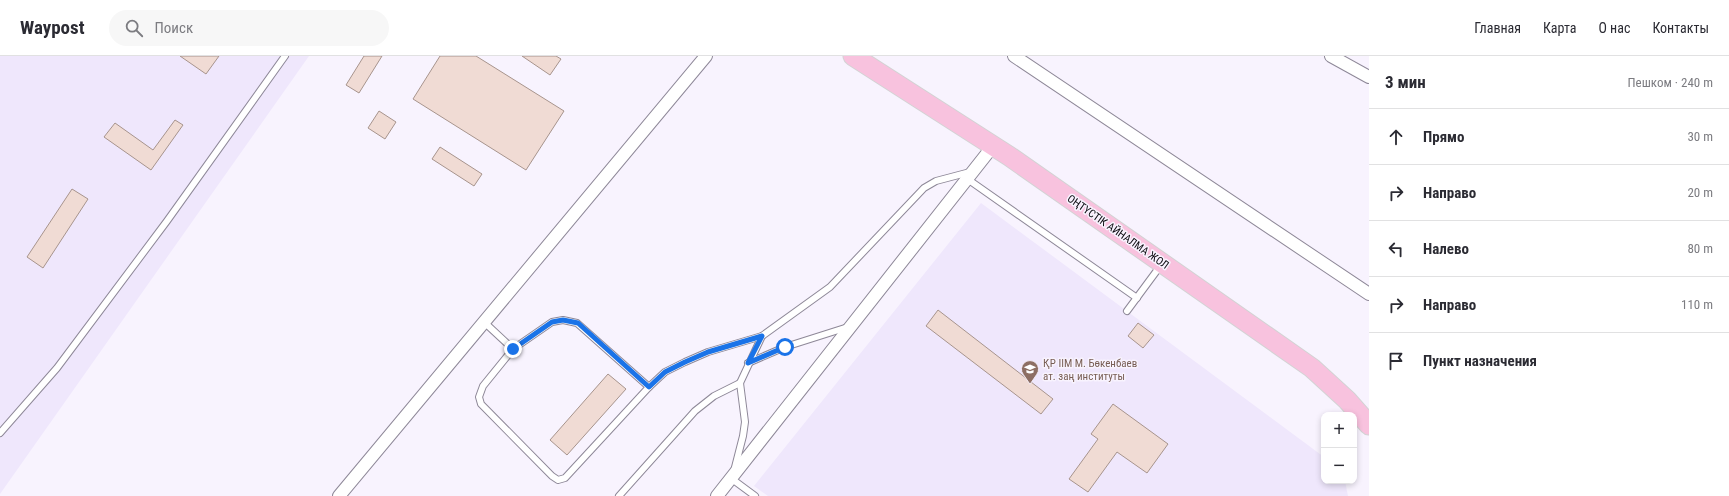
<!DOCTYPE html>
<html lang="ru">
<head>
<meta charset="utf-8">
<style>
  :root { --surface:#fff; --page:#f7f7f7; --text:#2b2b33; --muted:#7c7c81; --line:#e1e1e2 }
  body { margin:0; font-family:"Roboto Condensed",sans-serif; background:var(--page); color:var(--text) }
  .controls { position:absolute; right:12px; bottom:12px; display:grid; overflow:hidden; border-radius:8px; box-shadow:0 2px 6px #0003 }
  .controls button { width:36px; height:36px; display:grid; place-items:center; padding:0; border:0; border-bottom:1px solid var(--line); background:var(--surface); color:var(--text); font:20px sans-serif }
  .stop { position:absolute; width:12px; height:12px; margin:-9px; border:3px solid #1a73e8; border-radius:50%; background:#fff }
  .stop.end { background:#1a73e8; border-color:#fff; box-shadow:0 1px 4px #0008 }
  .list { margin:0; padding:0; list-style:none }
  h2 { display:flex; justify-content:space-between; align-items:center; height:52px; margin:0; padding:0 16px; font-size:17px }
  h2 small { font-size:13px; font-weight:400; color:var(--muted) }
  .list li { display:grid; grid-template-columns:26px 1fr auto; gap:12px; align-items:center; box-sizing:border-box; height:56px; padding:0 16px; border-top:1px solid var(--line) }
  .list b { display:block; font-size:15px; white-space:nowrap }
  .list em { font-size:13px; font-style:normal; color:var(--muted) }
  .icon { flex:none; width:22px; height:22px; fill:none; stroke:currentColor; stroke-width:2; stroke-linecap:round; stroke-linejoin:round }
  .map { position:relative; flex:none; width:1369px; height:440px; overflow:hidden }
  header { display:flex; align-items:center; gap:24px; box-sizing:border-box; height:56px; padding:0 20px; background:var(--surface); border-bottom:1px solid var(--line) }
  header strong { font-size:19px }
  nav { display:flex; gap:22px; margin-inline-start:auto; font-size:14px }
  .search { width:280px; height:36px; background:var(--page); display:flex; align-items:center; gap:10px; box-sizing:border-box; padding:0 14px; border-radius:22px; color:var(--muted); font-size:15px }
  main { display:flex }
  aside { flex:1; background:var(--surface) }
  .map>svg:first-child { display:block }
</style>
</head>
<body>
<header>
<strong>Waypost</strong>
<div class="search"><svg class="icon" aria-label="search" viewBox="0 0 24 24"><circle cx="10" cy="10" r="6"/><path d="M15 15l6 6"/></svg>Поиск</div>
<nav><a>Главная</a><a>Карта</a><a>О нас</a><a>Контакты</a></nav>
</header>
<main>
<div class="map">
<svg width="1369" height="440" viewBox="0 0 1369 440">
  <rect width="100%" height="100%" fill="#f8f3fe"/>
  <g fill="#efe7fc">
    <polygon points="0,0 309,0 0,438"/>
    <polygon points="981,147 1324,401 1324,425 1345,425 1348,440 768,440 754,430"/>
  </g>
  <g fill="#f0dbd4" stroke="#a7948d">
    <polygon points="180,0 219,0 206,18"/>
    <polygon points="364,0 382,0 359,37 346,29"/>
    <polygon points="440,0 476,0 564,55 526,114 413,43"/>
    <polygon points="522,0 556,0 561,3 550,19"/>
    <polygon points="379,55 396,66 385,83 368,72"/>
    <polygon points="175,64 183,69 151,114 104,81 115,67 153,94"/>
    <polygon points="440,91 482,118 474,130 432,103"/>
    <polygon points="72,133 88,143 43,212 27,201"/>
    <polygon points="938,254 1053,343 1041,358 926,270"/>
    <polygon points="1138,267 1154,279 1143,292 1128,280"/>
    <polygon points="608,318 626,333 567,399 550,384"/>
    <polygon points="1113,348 1168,388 1147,417 1117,396 1088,436 1069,423 1098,383 1091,378"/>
  </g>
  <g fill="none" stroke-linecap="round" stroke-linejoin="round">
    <g stroke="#8e8898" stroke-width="8">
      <g id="service">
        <polyline points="966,122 1137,242"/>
        <polyline points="1127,255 1161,209"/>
        <polygon points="563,264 577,267 649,331 565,422 558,424 552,420 481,348 479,341 483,330 513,293 552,266"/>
        <polyline points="484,266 513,293"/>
        <polyline points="748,307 785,291 848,271"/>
        <polyline points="740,327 745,366 743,380 732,423 755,440"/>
        <polyline points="649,331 665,316 685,306 708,296 762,280"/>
        <polyline points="0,377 57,312 167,165 285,0"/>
        <polyline points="619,440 695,355 714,340 740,327 762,280 830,231 924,132 936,125 970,116"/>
      </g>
    </g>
    <g stroke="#8e8898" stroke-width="14">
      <g id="minor">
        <polyline points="1014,0 1369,238"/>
        <polyline points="1331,0 1369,21"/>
        <polyline points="339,440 706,0"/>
        <polyline points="717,440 993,90"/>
      </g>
    </g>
    <g stroke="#d3d3d4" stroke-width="21">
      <polyline id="trunk" points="853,0 1009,100 1312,312 1347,344 1369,369"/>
    </g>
    <use href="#service" stroke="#fff" stroke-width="6"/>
    <use href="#minor" stroke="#fff" stroke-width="12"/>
    <use href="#trunk" stroke="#f8c2de" stroke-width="19"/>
  </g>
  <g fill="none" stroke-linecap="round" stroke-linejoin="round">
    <polyline stroke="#1a73e8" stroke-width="5" points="513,293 552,266 563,264 578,267 649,331 665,316 685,306 708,296 762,280 748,307 785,291"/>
  </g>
  <defs>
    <g id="university-pin" transform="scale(0.9)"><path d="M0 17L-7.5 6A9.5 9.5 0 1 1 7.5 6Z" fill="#8d6e63" stroke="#f8f3fe"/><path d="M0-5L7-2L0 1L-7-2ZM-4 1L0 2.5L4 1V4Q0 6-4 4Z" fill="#fff"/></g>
  </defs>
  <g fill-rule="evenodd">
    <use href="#university-pin" x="1030" y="313"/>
  </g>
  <g text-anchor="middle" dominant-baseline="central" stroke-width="3" stroke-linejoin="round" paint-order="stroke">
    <g font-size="11" fill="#0c0a10" stroke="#f8f3fe">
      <text transform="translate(1118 176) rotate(35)">ОҢТҮСТІК АЙНАЛМА ЖОЛ</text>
    </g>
    <g font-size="11" fill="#785e54" stroke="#f8f3fe" text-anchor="start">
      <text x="1043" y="307">ҚР ІІМ М. Бөкенбаев<tspan x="1043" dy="13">ат. заң институты</tspan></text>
    </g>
  </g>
</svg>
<div class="controls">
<button>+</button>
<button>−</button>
</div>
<div class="stop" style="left:785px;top:291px"></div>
<div class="stop end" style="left:513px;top:293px"></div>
</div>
<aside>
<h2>3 мин<small>Пешком · 240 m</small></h2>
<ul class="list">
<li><svg class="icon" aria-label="ahead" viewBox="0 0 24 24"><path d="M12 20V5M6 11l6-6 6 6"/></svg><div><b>Прямо</b></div><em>30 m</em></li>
<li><svg class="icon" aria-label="right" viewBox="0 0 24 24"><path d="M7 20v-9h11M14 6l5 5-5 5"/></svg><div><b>Направо</b></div><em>20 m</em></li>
<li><svg class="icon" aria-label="left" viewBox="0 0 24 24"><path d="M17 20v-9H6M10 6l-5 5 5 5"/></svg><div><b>Налево</b></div><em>80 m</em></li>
<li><svg class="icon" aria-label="right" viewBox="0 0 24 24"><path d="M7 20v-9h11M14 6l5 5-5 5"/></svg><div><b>Направо</b></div><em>110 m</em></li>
<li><svg class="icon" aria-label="arrive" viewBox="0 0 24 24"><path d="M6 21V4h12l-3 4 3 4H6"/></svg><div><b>Пункт назначения</b></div></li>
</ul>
</aside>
</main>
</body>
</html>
